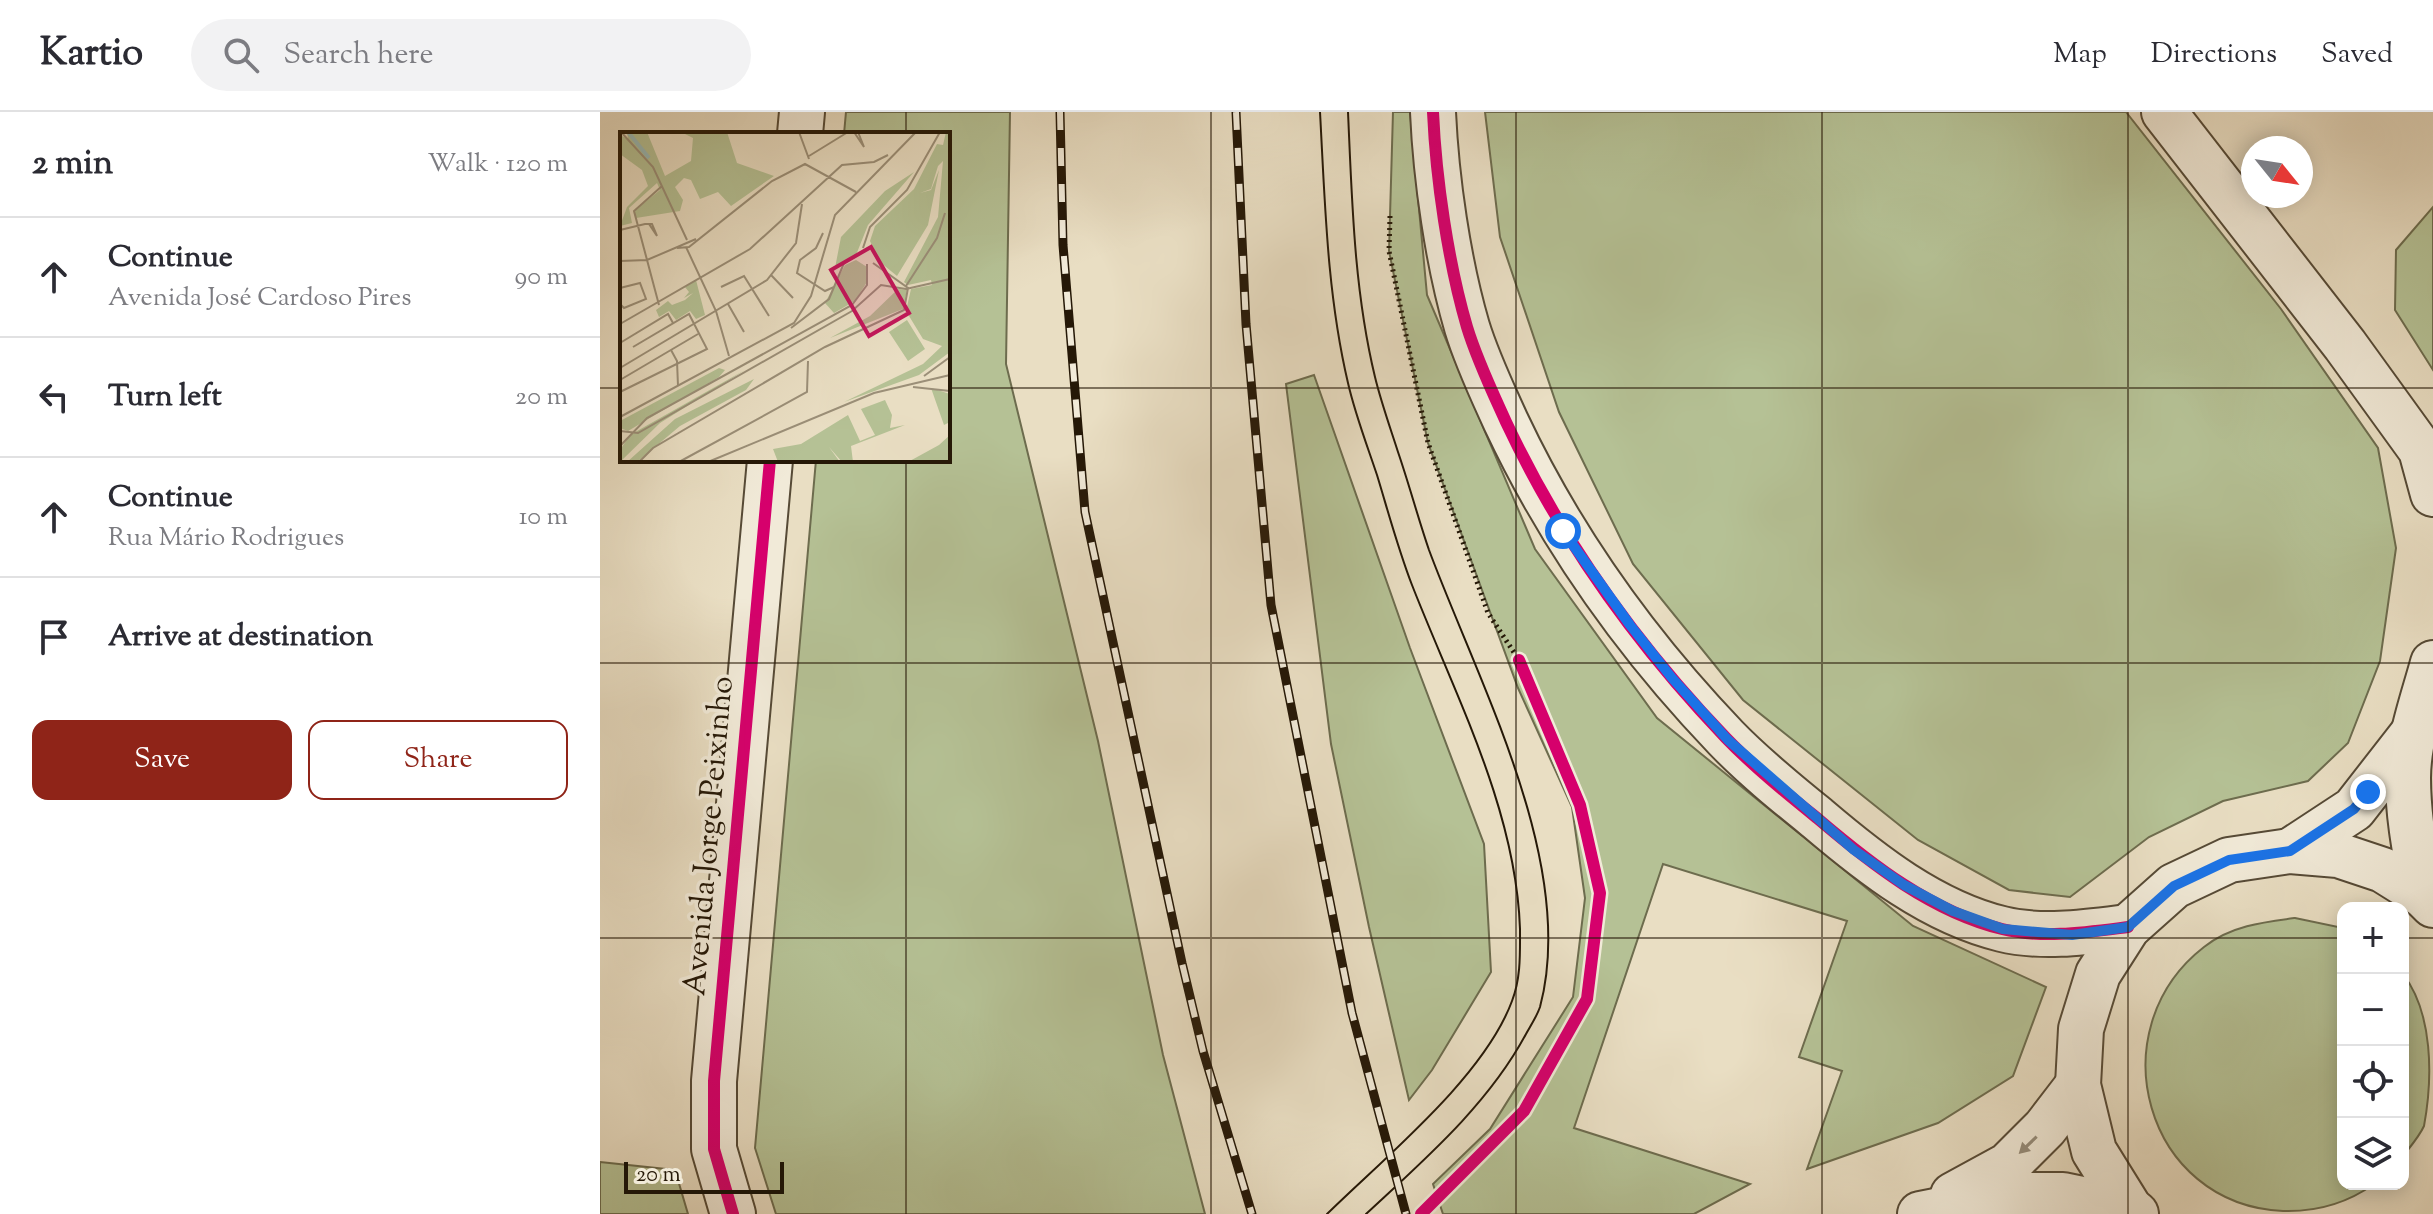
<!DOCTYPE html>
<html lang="en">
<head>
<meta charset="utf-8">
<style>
  :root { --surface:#fff; --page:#f2f2f3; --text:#2b2b33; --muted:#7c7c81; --line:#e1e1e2; --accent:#8f2418 }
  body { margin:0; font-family:"Sorts Mill Goudy",serif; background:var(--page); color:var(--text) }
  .controls { position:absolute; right:24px; bottom:24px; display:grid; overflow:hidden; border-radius:16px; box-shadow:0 4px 20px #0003 }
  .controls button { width:72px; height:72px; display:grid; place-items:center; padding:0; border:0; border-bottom:2px solid var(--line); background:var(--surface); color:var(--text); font:40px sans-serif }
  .compass { position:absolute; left:1641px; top:24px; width:72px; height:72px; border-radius:50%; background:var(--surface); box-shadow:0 4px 20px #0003; rotate:120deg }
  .scale { position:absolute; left:24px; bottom:20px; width:160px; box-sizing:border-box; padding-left:8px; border:4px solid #251807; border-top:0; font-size:22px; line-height:28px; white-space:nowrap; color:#251807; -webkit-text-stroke:6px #f1ead8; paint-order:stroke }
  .stop { position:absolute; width:24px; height:24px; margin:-18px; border:6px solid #1a73e8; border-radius:50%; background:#fff }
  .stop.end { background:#1a73e8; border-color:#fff; box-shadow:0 2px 8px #0008 }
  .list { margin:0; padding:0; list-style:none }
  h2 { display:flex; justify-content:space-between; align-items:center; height:104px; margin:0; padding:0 32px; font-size:34px }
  h2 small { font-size:26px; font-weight:400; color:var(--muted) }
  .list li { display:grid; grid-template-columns:52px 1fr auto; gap:24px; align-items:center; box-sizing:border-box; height:120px; padding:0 32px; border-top:2px solid var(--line) }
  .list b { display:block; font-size:30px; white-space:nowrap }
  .list p { margin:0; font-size:26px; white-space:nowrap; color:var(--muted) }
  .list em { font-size:26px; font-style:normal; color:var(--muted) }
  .actions { display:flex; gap:16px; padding:24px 32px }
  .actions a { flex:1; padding:18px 0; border:2px solid var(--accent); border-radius:16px; text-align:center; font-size:28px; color:var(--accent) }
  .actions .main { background:var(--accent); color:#fff }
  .icon { flex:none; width:44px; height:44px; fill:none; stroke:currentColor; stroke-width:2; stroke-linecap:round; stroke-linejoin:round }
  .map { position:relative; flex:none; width:1833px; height:1102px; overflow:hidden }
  header { display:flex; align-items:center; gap:48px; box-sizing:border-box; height:112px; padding:0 40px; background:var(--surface); border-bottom:2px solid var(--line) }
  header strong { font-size:38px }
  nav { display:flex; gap:44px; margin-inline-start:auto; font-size:28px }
  .search { width:560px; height:72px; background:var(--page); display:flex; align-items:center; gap:20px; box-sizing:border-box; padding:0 28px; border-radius:44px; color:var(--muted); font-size:30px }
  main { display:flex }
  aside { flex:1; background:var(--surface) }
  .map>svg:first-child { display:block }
</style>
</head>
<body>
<header>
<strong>Kartio</strong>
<div class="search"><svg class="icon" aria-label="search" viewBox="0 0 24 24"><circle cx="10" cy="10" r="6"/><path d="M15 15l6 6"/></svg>Search here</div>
<nav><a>Map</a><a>Directions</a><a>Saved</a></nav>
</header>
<main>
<aside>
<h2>2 min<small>Walk · 120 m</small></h2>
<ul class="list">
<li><svg class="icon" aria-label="ahead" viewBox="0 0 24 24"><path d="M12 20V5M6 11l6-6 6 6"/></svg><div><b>Continue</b><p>Avenida José Cardoso Pires</p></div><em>90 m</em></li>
<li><svg class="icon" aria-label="left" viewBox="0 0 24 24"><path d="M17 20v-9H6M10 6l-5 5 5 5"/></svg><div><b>Turn left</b></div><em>20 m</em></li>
<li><svg class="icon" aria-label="ahead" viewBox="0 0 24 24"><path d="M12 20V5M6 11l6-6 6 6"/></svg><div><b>Continue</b><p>Rua Mário Rodrigues</p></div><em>10 m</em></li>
<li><svg class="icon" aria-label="arrive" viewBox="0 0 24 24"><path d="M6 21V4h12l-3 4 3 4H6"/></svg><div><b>Arrive at destination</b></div></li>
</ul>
<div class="actions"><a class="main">Save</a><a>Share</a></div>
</aside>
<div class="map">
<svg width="1833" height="1102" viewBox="0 0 1833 1102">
  <rect width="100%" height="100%" fill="#e9dec3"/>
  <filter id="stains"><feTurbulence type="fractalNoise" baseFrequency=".0025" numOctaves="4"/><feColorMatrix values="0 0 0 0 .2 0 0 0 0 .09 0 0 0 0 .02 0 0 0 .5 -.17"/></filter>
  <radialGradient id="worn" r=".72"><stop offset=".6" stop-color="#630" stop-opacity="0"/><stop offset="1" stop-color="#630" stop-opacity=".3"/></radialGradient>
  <g fill="#b5c195" stroke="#6d6c4e" stroke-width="2">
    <polygon points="246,0 410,0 406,252 498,629 563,943 605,1102 176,1102 155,1036 216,348 348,348 348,22 244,22"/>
    <polygon points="793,0 810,0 827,183 935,437 1057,606 1313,814 1446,875 1413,964 1338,1011 1207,1057 1242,959 1199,945 1247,809 1063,752 974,1016 1150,1072 1094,1102 843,1102 833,1072 890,1017 973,885 985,786 972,695 918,576 828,331 789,139"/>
    <polygon points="885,0 1526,0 1681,197 1778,336 1796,436 1780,549 1748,631 1708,669 1623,689 1549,725 1470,785 1409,778 1318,728 1143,588 1033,452 959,300 900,125"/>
    <polygon points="1833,95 1833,258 1795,198 1796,138"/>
    <polygon points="714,263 810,536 884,732 891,860 832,958 809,988 769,815 731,632 686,272"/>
    <path d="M1695 806 1743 816V1072H1774C1746 1092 1716 1100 1683 1099 1545 1093 1497 918 1604 835 1630 814 1663 810 1695 806Z"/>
    <path d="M1803 862C1833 901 1833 965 1824 1014 1819 1025 1810 1035 1803 1044Z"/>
    <polygon points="0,1050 75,1058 88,1102 0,1102"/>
  </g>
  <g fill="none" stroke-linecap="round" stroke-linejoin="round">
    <g stroke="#564a36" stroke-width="48">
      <g id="minor">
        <path d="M833 0C836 67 848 150 867 215 877 248 892 279 906 310 961 427 1037 533 1126 626 1154 655 1186 681 1217 706 1271 752 1332 800 1402 817 1442 827 1488 820 1528 815"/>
        <polyline points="1564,0 1745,233 1821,338 1833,382"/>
        <polyline points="200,22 202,0"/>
        <polyline points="1690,739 1754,697 1814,620"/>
        <path d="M1823 783C1816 744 1808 706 1808 666 1808 628 1823 588 1833 551"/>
        <polyline points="1353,1083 1408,1053 1445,1016 1478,973"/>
        <polyline points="133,1102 114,1037 114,969 170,348"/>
        <polyline points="1320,1102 1416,1083 1463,1083 1530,1097"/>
        <polyline points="1536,1102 1530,1097 1494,1039 1478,973 1481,917 1498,862 1528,815 1574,774 1629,748 1690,739 1738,743 1783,758 1823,783 1833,793"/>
      </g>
    </g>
    <polyline stroke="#251807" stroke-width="5" stroke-dasharray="2 4" stroke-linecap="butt" points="790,104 789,139 828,331 888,501 919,548"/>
    <use href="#minor" stroke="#f1ead8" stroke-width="44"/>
    <g stroke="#251807" stroke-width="2">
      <path d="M720 0C725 91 727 182 748 271 755 302 767 333 777 363 788 399 798 437 812 473 855 583 916 697 920 817 920 841 921 866 912 889 884 965 785 1045 727 1102"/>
      <path d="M748 0C752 89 754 178 775 265 781 290 790 315 798 340 809 372 818 406 829 438 878 570 978 753 940 895 937 904 931 913 926 922 888 993 824 1048 766 1102"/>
    </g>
    <g stroke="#251807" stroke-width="9">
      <g id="rail">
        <polyline points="460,0 463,133 485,400 582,851 603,939 652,1102"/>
        <polyline points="636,0 646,212 671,493 752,901 806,1102"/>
      </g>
    </g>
    <use href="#rail" stroke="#f1ead8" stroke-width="6" stroke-dasharray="18" stroke-linecap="butt"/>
    <g stroke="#f1ead8" stroke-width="17">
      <g id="cycleway">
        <path d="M833 0C836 67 848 150 867 215 877 248 892 279 906 310 961 427 1037 533 1126 626 1154 655 1186 681 1217 706 1271 752 1332 800 1402 817 1442 827 1488 820 1528 815"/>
        <polyline points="133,1102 114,1037 114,969 170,348"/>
        <polyline points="821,1102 924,999 987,887 1000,781 980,693 919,548"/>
      </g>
    </g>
    <use href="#cycleway" stroke="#d6006c" stroke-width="12"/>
  </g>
  <defs><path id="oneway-solid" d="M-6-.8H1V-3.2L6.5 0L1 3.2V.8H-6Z" transform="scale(2)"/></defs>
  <use fill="#958c7a" href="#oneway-solid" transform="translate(1428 1033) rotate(136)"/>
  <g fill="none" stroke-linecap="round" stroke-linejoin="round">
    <polyline stroke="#1a73e8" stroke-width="10" points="963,419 1030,513 1072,566 1128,628 1254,738 1304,773 1353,799 1403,817 1472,823 1528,815 1574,774 1629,748 1690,739 1754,697 1768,680"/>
  </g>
  <path fill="none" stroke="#251807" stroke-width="2" stroke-opacity="0.55" d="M306 0V22M611 0V1102M916 0V1102M1222 0V1102M1528 0V1102M0 276H22M348 276H1833M306 348V1102M0 551H1833M0 826H1743M1803 826H1833"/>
  <g text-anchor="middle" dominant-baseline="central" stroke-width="7" stroke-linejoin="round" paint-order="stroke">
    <g font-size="32" fill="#251807" stroke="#f1ead8">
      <text transform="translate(110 724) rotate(-85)">Avenida Jorge Peixinho</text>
    </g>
  </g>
  <g transform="translate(20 20)">
    <rect width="330" height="330" fill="#e9dec3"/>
    <path d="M7 0H27L45 44 71 29 73 6 61 0H107L117 31 154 44 111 74 98 60 80 67 71 48 64 46 55 55 63 68 60 79 16 86 14 79 40 58 37 51 9 76 12 91 0 94 7 75 28 54 22 38 0 22V3L8 7ZM326 0H330V220L299 243 224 270 303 232 322 214 303 207 286 179 291 157 312 153 311 148 288 153 284 150 318 85 323 29 318 34 311 57 300 61 311 58 319 38 308 93 277 144 260 130 250 109 255 94 294 57 317 12 323 13ZM294 40 248 93 236 123 215 136 221 105 265 59ZM236 128 247 135V150L235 169 214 181 205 171 225 133ZM76 148 85 183 76 187 70 179 56 188 49 179 39 185 36 178 48 169 52 173 65 168 73 161 64 166 69 160 65 155ZM278 157 287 158 283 177 210 206 250 184ZM287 188 305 217 288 229 269 200ZM99 236 105 238 99 245 8 299 0 296V289ZM125 238 40 291 0 330V318L10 303ZM134 247 126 258 60 294 17 330H7L55 287ZM311 256 330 262V290L324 293ZM265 268 272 283 270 296 285 293 231 314 233 330H222L209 315 220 330H158L153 317 181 312 228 283 240 309 255 303 241 277ZM330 303V330H288L319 313Z" fill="#b5c195"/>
    <path fill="none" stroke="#99bbb9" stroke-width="4" d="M8 0 29 26"/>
    <path fill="none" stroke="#9b8f78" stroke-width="2" d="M1 0 33 35 67 108M179 0 189 27M234 0 244 15 238 0M189 24 228 0M0 98 25 92H32L37 104 29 92M203 101 196 116 180 128 177 141 205 159 214 155M66 115 96 179 109 224M57 116 69 115 152 49 185 32 236 60M243 116 250 95 287 58 320 0M0 129 27 128 76 107M151 143 173 166M286 154 317 106 325 81M101 155 124 144 149 184M0 156 20 151 26 167 4 176 0 172M108 172 124 200M39 173 14 79 42 54M0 192 130 117 222 33 254 30 268 23M171 196 209 167 224 131 240 122M0 211 48 182 53 191M51 218 57 229 58 254M0 236 147 148 176 111 182 72M304 244 330 225M0 248 78 202M293 255 330 259M0 260 87 217 69 182 13 215M0 285 174 191 191 164 215 83 296 0M0 299 18 301 232 179 261 153 286 157 330 147M0 314 27 286 232 173 247 153V132M19 330 33 316 205 215 284 178 288 156 253 131M59 330 187 260 188 229M88 330 254 261 330 243"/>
    <path fill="#c2185b" fill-opacity="0.15" stroke="#c2185b" stroke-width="4" d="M251 115 289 181 249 204 211 138Z"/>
    <rect width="330" height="330" fill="none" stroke="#251807" stroke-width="4"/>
  </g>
  <rect width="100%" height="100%" filter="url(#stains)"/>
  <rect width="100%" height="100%" fill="url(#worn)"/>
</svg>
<div class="controls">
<button>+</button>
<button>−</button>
<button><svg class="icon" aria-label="locate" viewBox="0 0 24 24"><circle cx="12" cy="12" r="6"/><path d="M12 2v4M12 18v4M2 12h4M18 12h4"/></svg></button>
<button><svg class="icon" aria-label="layers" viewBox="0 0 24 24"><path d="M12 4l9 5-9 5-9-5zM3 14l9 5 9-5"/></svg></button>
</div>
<svg class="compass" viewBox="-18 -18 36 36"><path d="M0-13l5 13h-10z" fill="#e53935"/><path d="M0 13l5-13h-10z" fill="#7c7c81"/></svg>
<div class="scale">20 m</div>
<div class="stop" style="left:963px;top:419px"></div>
<div class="stop end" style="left:1768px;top:680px"></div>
</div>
</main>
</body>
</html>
